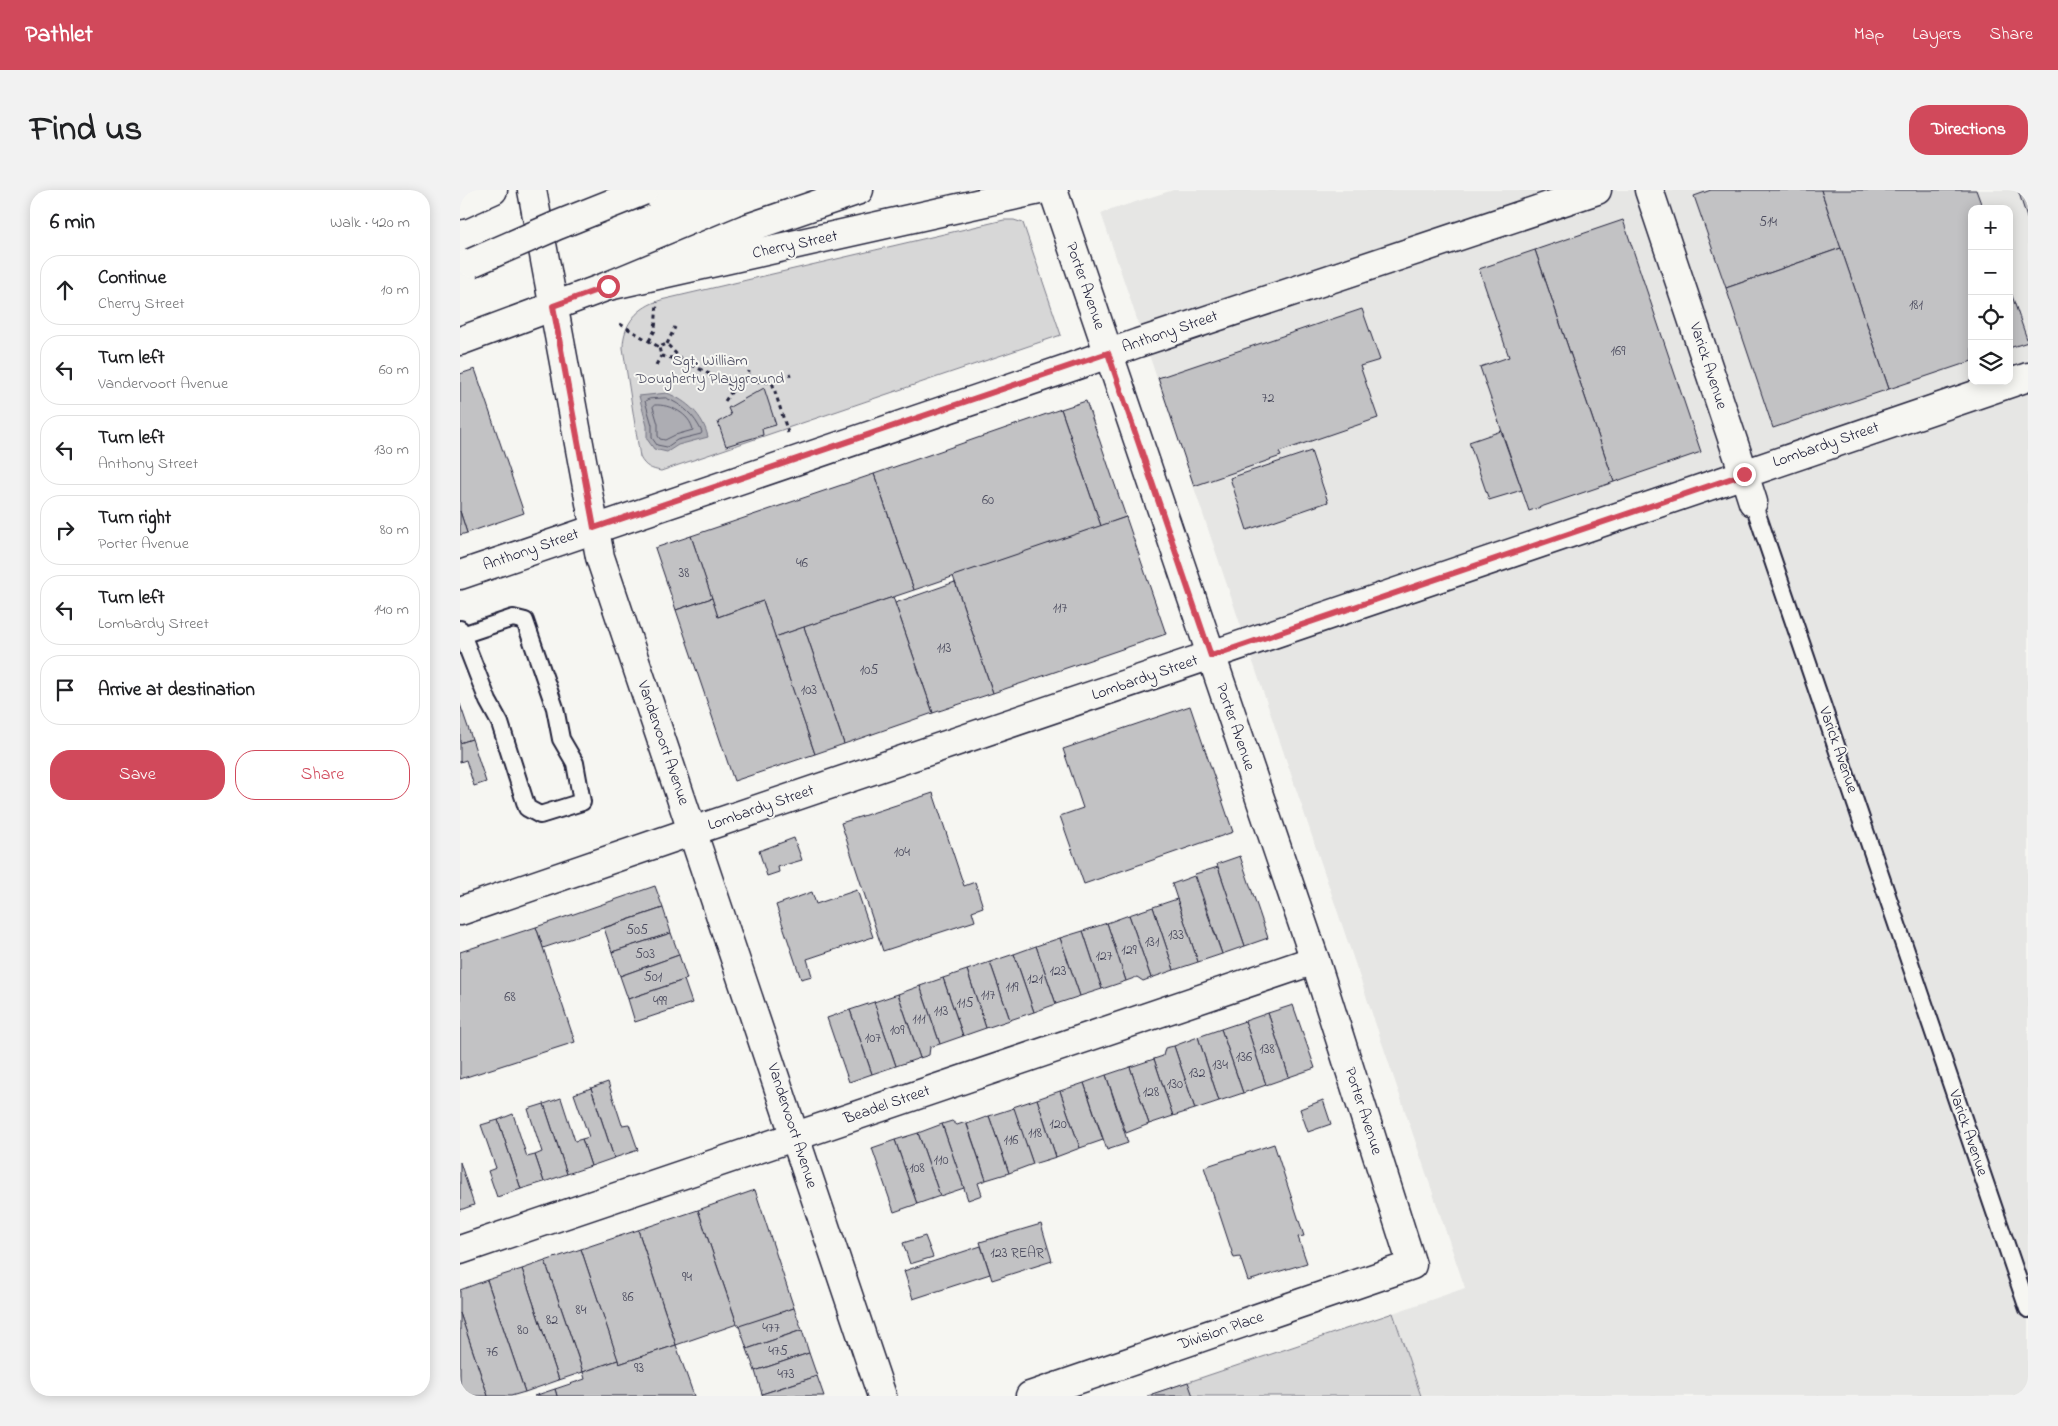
<!DOCTYPE html>
<html lang="en">
<head>
<meta charset="utf-8">
<style>
  :root { --surface:#fff; --page:#f2f2f2; --text:#202124; --muted:#757577; --line:#e0e0e0; --accent:#d1495b }
  body { margin:0; font-family:"Indie Flower",sans-serif; background:var(--page); color:var(--text) }
  .controls { position:absolute; right:15px; top:15px; display:grid; overflow:hidden; border-radius:10px; box-shadow:0 2px 12px #0003 }
  .controls button { width:45px; height:45px; display:grid; place-items:center; padding:0; border:0; border-bottom:1px solid var(--line); background:var(--surface); color:var(--text); font:25px sans-serif }
  .stop { position:absolute; width:15px; height:15px; margin:-11px; border:4px solid #d1495b; border-radius:50%; background:#fff }
  .stop.end { background:#d1495b; border-color:#fff; box-shadow:0 1px 5px #0008 }
  .list { margin:0; padding:0; list-style:none }
  h2 { display:flex; justify-content:space-between; align-items:center; height:65px; margin:0; padding:0 20px; font-size:21px }
  h2 small { font-size:16px; font-weight:400; color:var(--muted) }
  .list li { display:grid; grid-template-columns:32px 1fr auto; gap:15px; align-items:center; box-sizing:border-box; height:70px; margin:0 10px 10px; padding:0 10px; border:1px solid var(--line); border-radius:20px }
  .list b { display:block; font-size:19px; white-space:nowrap }
  .list p { margin:0; font-size:16px; white-space:nowrap; color:var(--muted) }
  .list em { font-size:16px; font-style:normal; color:var(--muted) }
  .actions { display:flex; gap:10px; padding:15px 20px }
  .actions a { flex:1; padding:11px 0; border:1px solid var(--accent); border-radius:20px; text-align:center; font-size:18px; color:var(--accent) }
  .actions .main { background:var(--accent); color:#fff }
  .icon { flex:none; width:28px; height:28px; fill:none; stroke:currentColor; stroke-width:2; stroke-linecap:round; stroke-linejoin:round }
  .map { position:relative; flex:none; width:1568px; height:1206px; overflow:hidden; border-radius:20px }
  header { display:flex; align-items:center; gap:30px; box-sizing:border-box; height:70px; padding:0 25px; background:var(--accent); color:#fff }
  header strong { font-size:24px }
  nav { display:flex; gap:28px; margin-inline-start:auto; font-size:18px }
  .intro { display:flex; align-items:center; justify-content:space-between; box-sizing:border-box; height:120px; padding:0 30px }
  h1 { margin:0; font-size:35px }
  .button { padding:12px 22px; border-radius:20px; background:var(--accent); color:#fff; font-size:18px; font-weight:700 }
  main { display:flex; gap:30px; padding:0 30px }
  aside { flex:1; background:var(--surface); border-radius:20px; box-shadow:0 2px 12px #0003 }
  .map>svg:first-child { display:block }
</style>
</head>
<body>
<header>
<strong>Pathlet</strong>
<nav><a>Map</a><a>Layers</a><a>Share</a></nav>
</header>
<div class="intro"><h1>Find us</h1><a class="button">Directions</a></div>
<main>
<aside>
<h2>6 min<small>Walk · 420 m</small></h2>
<ul class="list">
<li><svg class="icon" aria-label="ahead" viewBox="0 0 24 24"><path d="M12 20V5M6 11l6-6 6 6"/></svg><div><b>Continue</b><p>Cherry Street</p></div><em>10 m</em></li>
<li><svg class="icon" aria-label="left" viewBox="0 0 24 24"><path d="M17 20v-9H6M10 6l-5 5 5 5"/></svg><div><b>Turn left</b><p>Vandervoort Avenue</p></div><em>60 m</em></li>
<li><svg class="icon" aria-label="left" viewBox="0 0 24 24"><path d="M17 20v-9H6M10 6l-5 5 5 5"/></svg><div><b>Turn left</b><p>Anthony Street</p></div><em>130 m</em></li>
<li><svg class="icon" aria-label="right" viewBox="0 0 24 24"><path d="M7 20v-9h11M14 6l5 5-5 5"/></svg><div><b>Turn right</b><p>Porter Avenue</p></div><em>80 m</em></li>
<li><svg class="icon" aria-label="left" viewBox="0 0 24 24"><path d="M17 20v-9H6M10 6l-5 5 5 5"/></svg><div><b>Turn left</b><p>Lombardy Street</p></div><em>140 m</em></li>
<li><svg class="icon" aria-label="arrive" viewBox="0 0 24 24"><path d="M6 21V4h12l-3 4 3 4H6"/></svg><div><b>Arrive at destination</b></div></li>
</ul>
<div class="actions"><a class="main">Save</a><a>Share</a></div>
</aside>
<div class="map">
<svg width="1568" height="1206" viewBox="0 0 1568 1206">
  <rect width="100%" height="100%" fill="#f6f6f2"/>
  <filter id="ink" filterUnits="userSpaceOnUse"><feTurbulence type="fractalNoise" baseFrequency=".02" numOctaves="2"/><feDisplacementMap in="SourceGraphic" scale="10" xChannelSelector="R" yChannelSelector="G"/><feConvolveMatrix kernelMatrix="1 2 1 2 8 2 1 2 1" color-interpolation-filters="sRGB"/></filter>
  <g filter="url(#ink)">
    <path fill="#e6e6e4" fill-rule="evenodd" d="M713 0H1568V1206H961L933 1123 1005 1098 641 23ZM1512 19H1549V191H1512Z"/>
    <g fill="#d7d7d7" stroke="#7c7c89">
      <path d="M544 30H554L563 33 601 145 201 281C191 279 185 277 180 267L163 158C163 133 178 117 201 110Z"/>
      <polygon points="933,1123 961,1206 687,1206"/>
    </g>
    <path fill="#adadb3" stroke="#757583" d="M207 203C227 211 243 225 248 247L218 255 207 262 194 259 187 249V236L179 206Z"/>
    <g fill="none" stroke-linecap="round" stroke-linejoin="round">
      <g stroke="#5a5a6b" stroke-width="1">
        <path d="M206 208C223 215 234 225 242 242L241 244 217 250 207 257 197 255 192 248V235L185 211 189 209Z"/>
        <path d="M195 215C210 214 230 224 233 240L215 245 205 250 200 249 198 246V234L193 217Z"/>
      </g>
    </g>
    <g fill="#c2c2c4" stroke="#22223b">
      <polygon points="1251,0 1361,0 1381,58 1266,98 1234,6"/>
      <polygon points="1361,0 1516,0 1523,19 1512,19 1512,171 1429,199"/>
      <polygon points="1558,0 1568,0 1568,31"/>
      <polygon points="1163,30 1241,262 1154,292 1075,60"/>
      <polygon points="1381,58 1429,199 1313,238 1266,98"/>
      <polygon points="1075,60 1154,292 1069,321 1020,177 1049,167 1019,79"/>
      <polygon points="1549,97 1568,152 1549,158"/>
      <polygon points="902,119 920,170 900,176 918,228 819,262 821,266 734,296 698,188"/>
      <polygon points="15,179 64,323 7,343 0,321 0,184"/>
      <polygon points="304,198 316,235 302,239 303,245 266,256 258,232 271,225 268,218"/>
      <polygon points="626,211 666,327 641,336 601,219"/>
      <polygon points="601,219 641,336 454,400 414,284"/>
      <polygon points="1041,241 1062,300 1029,310 1009,252"/>
      <polygon points="851,261 868,312 787,340 770,288"/>
      <polygon points="414,284 454,400 315,447 303,411 258,427 231,346"/>
      <polygon points="0,321 7,343 0,345"/>
      <polygon points="666,327 706,444 533,503 493,386"/>
      <polygon points="231,346 252,408 216,420 195,358"/>
      <polygon points="495,392 533,503 473,523 435,413"/>
      <polygon points="433,407 473,523 384,554 344,437"/>
      <polygon points="252,408 258,427 303,411 355,564 274,591 216,420"/>
      <polygon points="344,437 384,554 355,564 315,447"/>
      <polygon points="0,514 12,549 0,553"/>
      <polygon points="730,516 773,642 624,694 600,626 623,618 603,559"/>
      <polygon points="12,549 26,592 14,596 6,570 0,572 0,553"/>
      <polygon points="473,603 504,696 515,692 523,717 512,721 515,731 423,761 381,633"/>
      <polygon points="334,648 342,670 318,677 319,682 307,686 299,661"/>
      <polygon points="780,666 808,748 785,756 757,674"/>
      <polygon points="758,677 785,756 762,764 735,684"/>
      <polygon points="734,686 762,764 738,772 712,694"/>
      <polygon points="195,696 203,718 83,758 76,737"/>
      <polygon points="397,700 413,747 347,769 352,786 341,789 316,715 352,702 356,714"/>
      <polygon points="717,709 738,772 714,780 693,717"/>
      <polygon points="693,717 714,780 691,788 669,725"/>
      <polygon points="203,718 211,743 152,762 144,738"/>
      <polygon points="669,725 691,788 683,791 677,787 666,791 647,733"/>
      <polygon points="647,733 666,791 642,799 623,741"/>
      <polygon points="76,737 115,852 0,889 0,762"/>
      <polygon points="623,741 642,799 620,806 600,748"/>
      <polygon points="211,743 219,765 160,786 152,762"/>
      <polygon points="600,748 620,806 596,814 576,756"/>
      <polygon points="576,756 596,814 574,822 554,764"/>
      <polygon points="554,764 574,822 550,830 530,772"/>
      <polygon points="219,765 227,789 168,809 160,786"/>
      <polygon points="530,772 550,830 526,838 507,780"/>
      <polygon points="507,780 526,838 503,846 483,788"/>
      <polygon points="483,788 503,846 480,854 460,796"/>
      <polygon points="224,790 232,813 175,832 168,809"/>
      <polygon points="460,796 480,854 470,857 469,865 460,868 438,804"/>
      <polygon points="438,804 460,868 436,876 414,812"/>
      <polygon points="414,812 436,876 412,884 390,820"/>
      <polygon points="833,815 855,878 829,887 808,823"/>
      <polygon points="390,820 412,884 389,892 367,828"/>
      <polygon points="808,823 829,887 806,895 785,831"/>
      <polygon points="785,831 806,895 783,903 761,839"/>
      <polygon points="761,839 783,903 759,911 738,847"/>
      <polygon points="738,847 759,911 735,919 714,856"/>
      <polygon points="714,856 735,919 713,926 694,869 703,866 705,858"/>
      <polygon points="694,869 713,926 689,934 670,877"/>
      <polygon points="670,877 689,934 666,943 646,885"/>
      <polygon points="646,885 668,953 647,960 624,893"/>
      <polygon points="148,892 162,935 169,934 178,960 154,968 131,898"/>
      <polygon points="624,893 643,950 620,958 600,901"/>
      <polygon points="131,898 154,968 131,976 122,949 129,947 114,904"/>
      <polygon points="600,901 620,958 596,967 577,909"/>
      <polygon points="101,908 115,951 122,949 131,976 107,984 84,914"/>
      <polygon points="577,909 596,967 573,974 553,917"/>
      <polygon points="863,910 871,934 848,942 840,919"/>
      <polygon points="84,914 107,984 84,992 75,965 82,962 68,919"/>
      <polygon points="554,918 573,974 549,983 529,926"/>
      <polygon points="53,924 67,967 75,965 84,992 61,999 38,930"/>
      <polygon points="529,926 549,983 526,990 507,934"/>
      <polygon points="38,930 61,999 37,1007 28,981 36,978 21,935"/>
      <polygon points="492,931 497,935 506,932 526,990 518,993 522,1005 508,1010 482,934"/>
      <polygon points="482,934 504,998 480,1006 458,943"/>
      <polygon points="458,943 480,1006 457,1014 435,950"/>
      <polygon points="435,950 457,1014 434,1022 412,958"/>
      <polygon points="814,954 844,1046 838,1047 847,1073 788,1091 780,1067 774,1068 744,977"/>
      <polygon points="0,972 14,1015 0,1020"/>
      <polygon points="295,1000 334,1118 278,1137 238,1020"/>
      <polygon points="238,1020 277,1134 216,1155 178,1040"/>
      <polygon points="581,1034 592,1071 532,1090 520,1052"/>
      <polygon points="178,1040 216,1155 159,1174 121,1059"/>
      <polygon points="465,1046 473,1067 450,1074 443,1053"/>
      <polygon points="521,1056 530,1084 453,1109 444,1081"/>
      <polygon points="121,1059 158,1170 123,1182 85,1071"/>
      <polygon points="85,1071 123,1182 99,1190 62,1079"/>
      <polygon points="62,1079 99,1190 65,1202 27,1090"/>
      <polygon points="27,1090 65,1202 51,1206 28,1206 0,1123 0,1100"/>
      <polygon points="334,1118 342,1140 287,1159 279,1136"/>
      <polygon points="0,1123 28,1206 0,1206"/>
      <polygon points="342,1140 349,1163 295,1181 287,1159"/>
      <polygon points="216,1155 234,1206 97,1206 95,1199 125,1189 123,1182 158,1170 159,1174"/>
      <polygon points="349,1163 357,1186 302,1204 295,1181"/>
      <polygon points="357,1186 364,1206 303,1206 302,1204"/>
      <polygon points="728,1192 733,1206 692,1206 692,1204"/>
      <polygon points="95,1199 97,1206 74,1206"/>
    </g>
    <g fill="none" stroke-linecap="round" stroke-linejoin="round">
      <g stroke="#22223b" stroke-width="20">
        <g id="service">
          <polyline points="1293,312 1568,1119"/>
          <polyline points="0,439 28,511 40,533 67,618 80,625 122,612 115,573 101,549 95,518 65,431 53,428 2,445"/>
        </g>
      </g>
      <g stroke="#22223b" stroke-width="31">
        <g id="minor">
          <polyline points="1293,312 1284,284 1568,187"/>
          <polyline points="0,385 620,174 678,153 1137,0"/>
          <polyline points="0,721 233,641"/>
          <polyline points="0,1060 855,770"/>
          <polyline points="570,1206 952,1075 855,770 593,0"/>
        </g>
      </g>
      <g stroke="#22223b" stroke-width="31">
        <g id="secondary">
          <polyline points="72,0 140,367 422,1206"/>
          <polyline points="0,151 148,96 579,0"/>
          <polyline points="233,641 1284,284 1189,0"/>
        </g>
      </g>
      <g stroke="#22223b" stroke-width="31">
        <g id="motorway">
          <polyline points="0,15 33,0"/>
          <polyline points="148,96 285,39 399,0"/>
        </g>
      </g>
      <g stroke="#22223b" stroke-width="3" stroke-dasharray="4 4" stroke-linecap="butt">
        <polyline points="160,134 199,157"/>
        <polyline points="189,151 195,140 197,112"/>
        <polyline points="207,154 215,137"/>
        <polyline points="222,170 207,154 199,157 201,166 222,170 275,197 287,191 312,192"/>
        <polyline points="196,175 201,166"/>
        <polyline points="287,191 289,181"/>
        <polyline points="265,211 275,197"/>
        <polyline points="328,243 312,192 331,184"/>
      </g>
      <use href="#service" stroke="#f6f6f2" stroke-width="16"/>
      <use href="#minor" stroke="#f6f6f2" stroke-width="28"/>
      <use href="#secondary" stroke="#f6f6f2" stroke-width="28"/>
      <use href="#motorway" stroke="#f6f6f2" stroke-width="28"/>
      <g stroke="#22223b" stroke-width="31" stroke-linecap="butt">
        <polyline id="motorway-bridge" points="11,73 98,35 183,1"/>
      </g>
      <use href="#motorway-bridge" stroke="#f6f6f2" stroke-width="28"/>
    </g>
  </g>
  <g fill="none" stroke-linecap="round" stroke-linejoin="round" filter="url(#ink)">
    <polyline stroke="#d1495b" stroke-width="6" points="148,96 93,116 134,338 648,163 751,466 1284,284"/>
  </g>
  <g text-anchor="middle" dominant-baseline="central" stroke-width="4" stroke-linejoin="round" paint-order="stroke">
    <g font-size="14" fill="#4a4a5d">
      <text x="1308" y="32">514</text>
      <text x="1456" y="115">181</text>
      <text x="1158" y="161">169</text>
      <text x="808" y="208">72</text>
      <text x="528" y="310">60</text>
      <text x="342" y="373">46</text>
      <text x="224" y="383">38</text>
      <text x="600" y="418">117</text>
      <text x="484" y="458">113</text>
      <text x="409" y="480">105</text>
      <text x="349" y="500">103</text>
      <text x="442" y="662">104</text>
      <text x="177" y="740">505</text>
      <text x="716" y="745">133</text>
      <text x="692" y="752">131</text>
      <text x="669" y="760">129</text>
      <text x="185" y="764">503</text>
      <text x="644" y="766">127</text>
      <text x="598" y="781">123</text>
      <text x="193" y="787">501</text>
      <text x="575" y="789">121</text>
      <text x="552" y="797">119</text>
      <text x="528" y="805">117</text>
      <text x="50" y="807">68</text>
      <text x="200" y="811">499</text>
      <text x="505" y="813">115</text>
      <text x="481" y="821">113</text>
      <text x="459" y="829">111</text>
      <text x="437" y="840">109</text>
      <text x="413" y="848">107</text>
      <text x="807" y="859">138</text>
      <text x="784" y="867">136</text>
      <text x="760" y="875">134</text>
      <text x="737" y="883">132</text>
      <text x="715" y="894">130</text>
      <text x="691" y="902">128</text>
      <text x="598" y="934">120</text>
      <text x="575" y="943">118</text>
      <text x="551" y="950">116</text>
      <text x="481" y="970">110</text>
      <text x="457" y="978">108</text>
      <text x="557" y="1063">123 REAR</text>
      <text x="227" y="1087">94</text>
      <text x="168" y="1107">86</text>
      <text x="121" y="1120">84</text>
      <text x="92" y="1130">82</text>
      <text x="311" y="1138">477</text>
      <text x="63" y="1140">80</text>
      <text x="318" y="1161">475</text>
      <text x="32" y="1162">76</text>
      <text x="179" y="1178">93</text>
      <text x="326" y="1184">473</text>
    </g>
    <g font-size="16" fill="#22223b" stroke="#f6f6f2">
      <text transform="translate(335 55) rotate(-12)">Cherry Street</text>
      <text transform="translate(625 96) rotate(71)">Porter Avenue</text>
      <text transform="translate(710 142) rotate(-19)">Anthony Street</text>
      <text transform="translate(1248 176) rotate(72)">Varick Avenue</text>
      <text transform="translate(1366 255) rotate(-19)">Lombardy Street</text>
      <text transform="translate(71 360) rotate(-19)">Anthony Street</text>
      <text transform="translate(685 488) rotate(-19)">Lombardy Street</text>
      <text transform="translate(775 537) rotate(71)">Porter Avenue</text>
      <text transform="translate(203 553) rotate(71)">Vandervoort Avenue</text>
      <text transform="translate(1378 560) rotate(71)">Varick Avenue</text>
      <text transform="translate(301 618) rotate(-19)">Lombardy Street</text>
      <text transform="translate(427 915) rotate(-19)">Beadel Street</text>
      <text transform="translate(903 921) rotate(72)">Porter Avenue</text>
      <text transform="translate(332 936) rotate(72)">Vandervoort Avenue</text>
      <text transform="translate(1508 943) rotate(71)">Varick Avenue</text>
      <text transform="translate(761 1141) rotate(-19)">Division Place</text>
    </g>
    <g font-size="16" fill="#4f4f62" stroke="#f6f6f2">
      <text x="250" y="171">Sgt. William<tspan x="250" dy="18">Dougherty Playground</tspan></text>
    </g>
  </g>
</svg>
<div class="controls">
<button>+</button>
<button>−</button>
<button><svg class="icon" aria-label="locate" viewBox="0 0 24 24"><circle cx="12" cy="12" r="6"/><path d="M12 2v4M12 18v4M2 12h4M18 12h4"/></svg></button>
<button><svg class="icon" aria-label="layers" viewBox="0 0 24 24"><path d="M12 4l9 5-9 5-9-5zM3 14l9 5 9-5"/></svg></button>
</div>
<div class="stop" style="left:148px;top:96px"></div>
<div class="stop end" style="left:1284px;top:284px"></div>
</div>
</main>
</body>
</html>
